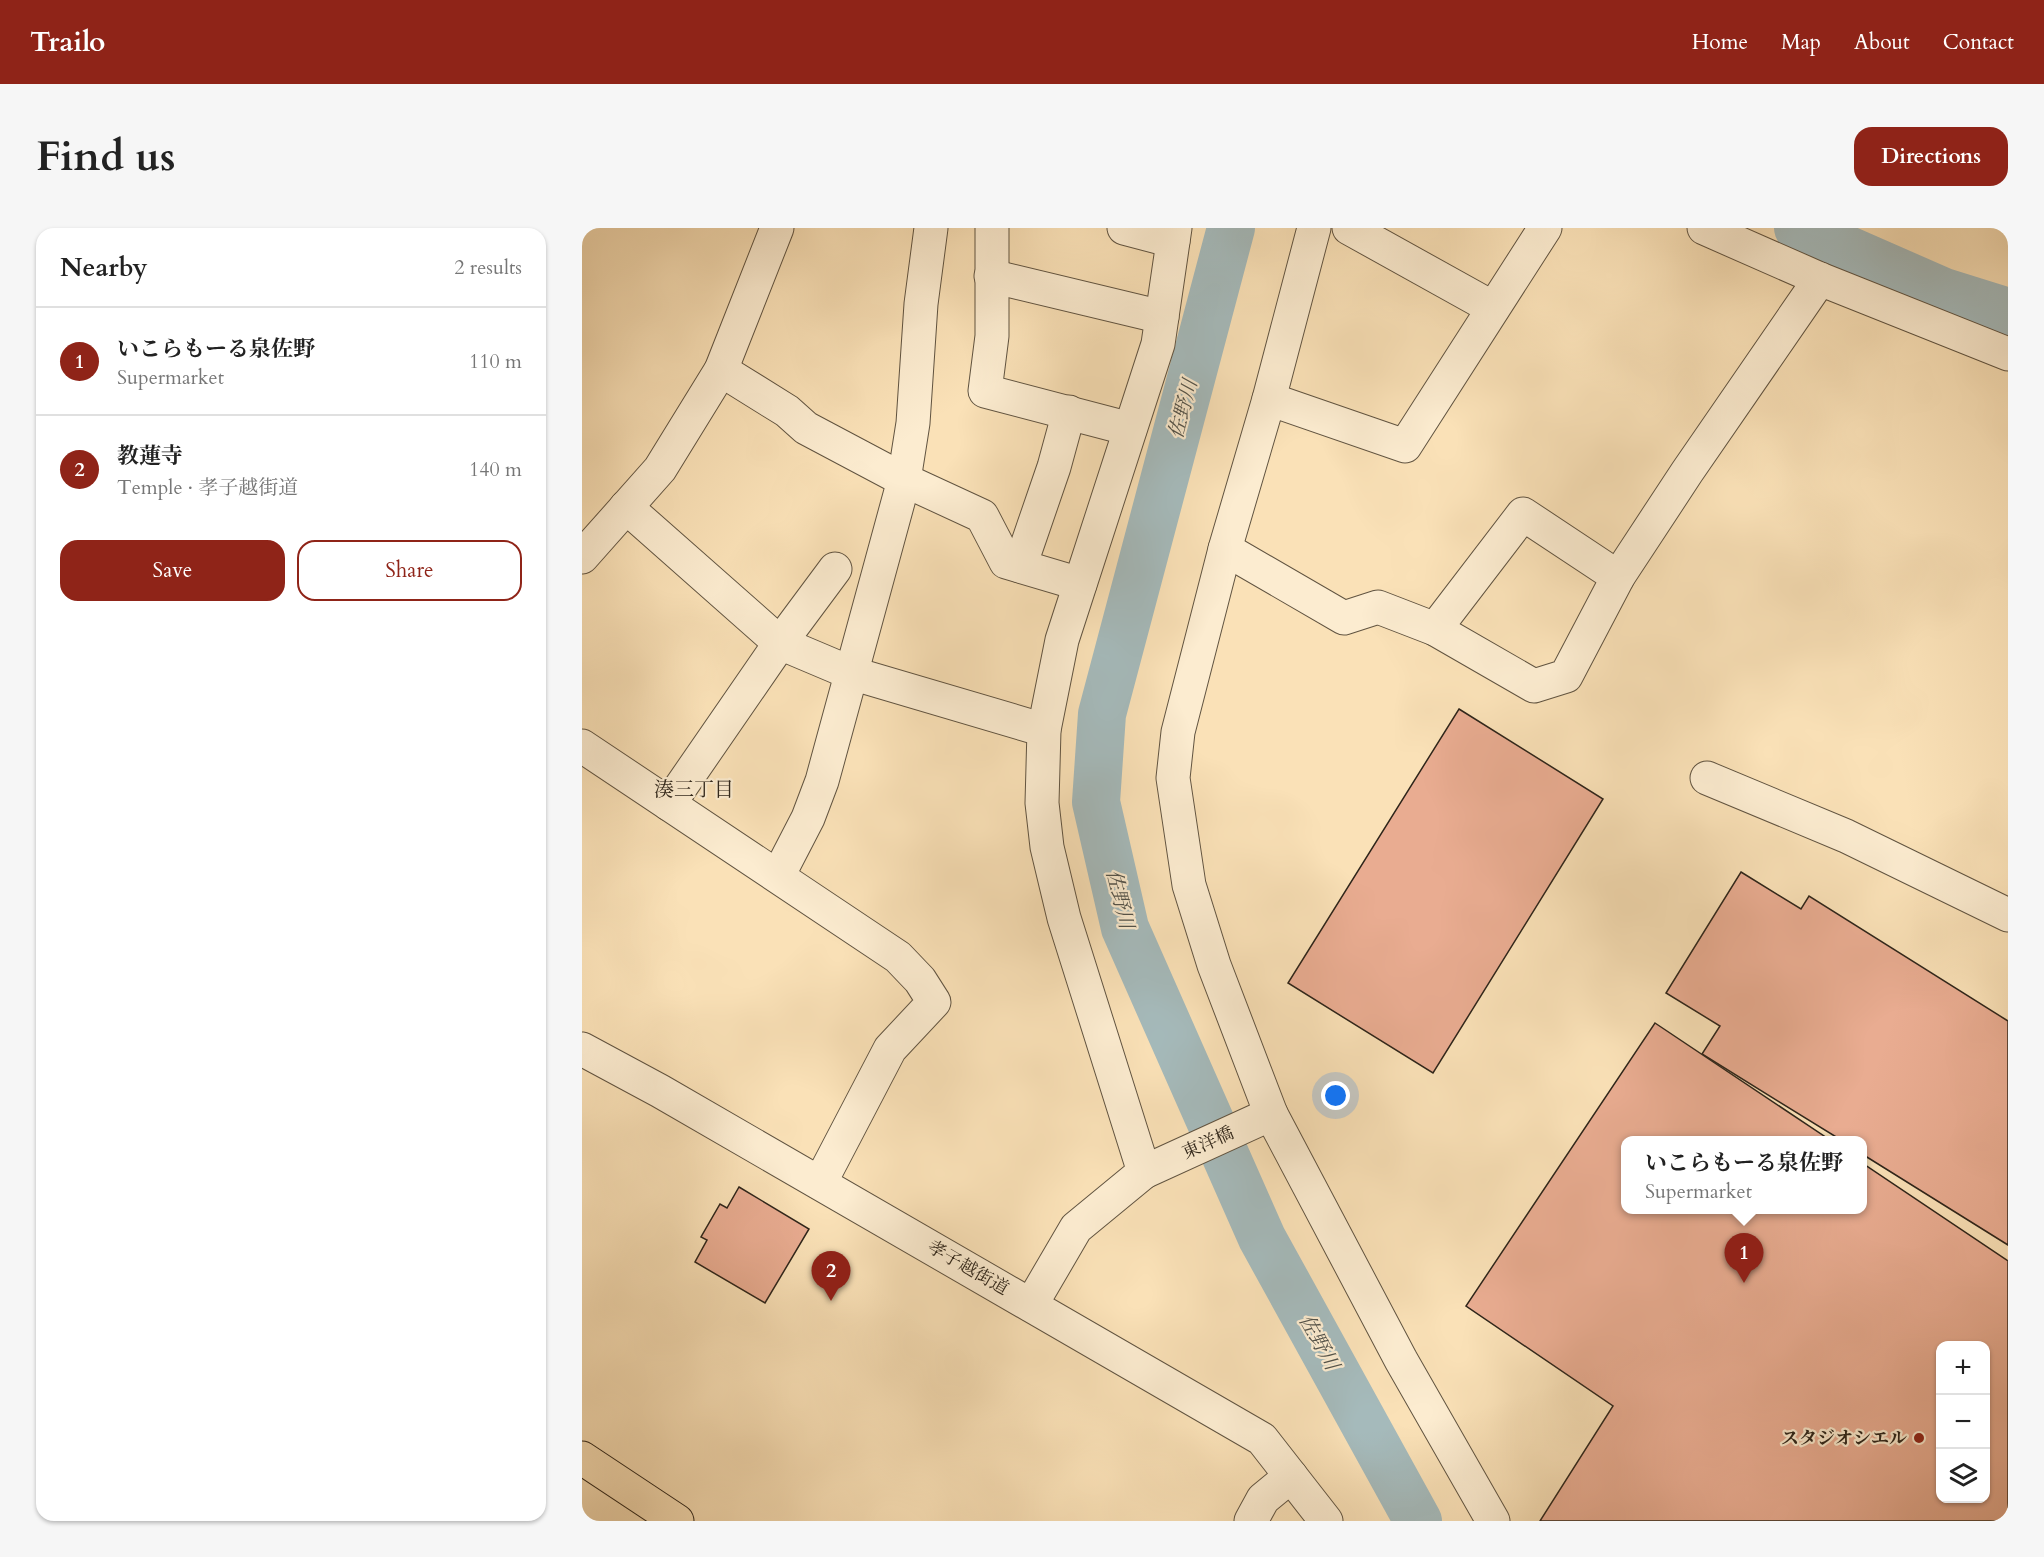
<!DOCTYPE html>
<html lang="en">
<head>
<meta charset="utf-8">
<style>
  :root { --surface:#fff; --page:#f6f6f6; --text:#222; --muted:#767676; --line:#e0e0e0; --accent:#8f2418 }
  body { margin:0; font-family:Cardo,"Noto Serif JP",serif; background:var(--page); color:var(--text) }
  .controls { position:absolute; right:18px; bottom:18px; display:grid; overflow:hidden; border-radius:12px; box-shadow:0 2px 4px #0004 }
  .controls button { width:54px; height:54px; display:grid; place-items:center; padding:0; border:0; border-bottom:2px solid var(--line); background:var(--surface); color:var(--text); font:30px sans-serif }
  .you { position:absolute; left:754px; top:868px; width:21px; height:21px; margin:-15px; border:4px solid #fff; border-radius:50%; background:#1a73e8; box-shadow:0 0 0 9px #1a73e833 }
  .badge { display:grid; place-items:center; width:39px; height:39px; border-radius:50%; background:var(--accent); color:#fff; font-size:20px; font-weight:700 }
  .pin { position:absolute; translate:-50% -50px; filter:drop-shadow(0 2px 3px #0008) }
  .pin::after { content:''; position:absolute; top:32px; width:21px; height:18px; background:inherit; clip-path:polygon(0 0,100% 0,50% 100%) }
  .popup { position:absolute; left:1039px; top:908px; width:246px; height:78px; box-sizing:border-box; display:grid; place-content:center; border-radius:12px; background:var(--surface); filter:drop-shadow(0 2px 4px #0005); font-size:20px; white-space:nowrap; color:var(--muted) }
  .popup b { font-size:22px; color:var(--text) }
  .popup::after { content:''; position:absolute; left:50%; top:100%; margin-left:-12px; border:12px solid transparent; border-top-color:var(--surface) }
  .list { margin:0; padding:0; list-style:none }
  h2 { display:flex; justify-content:space-between; align-items:center; height:78px; margin:0; padding:0 24px; font-size:26px }
  h2 small { font-size:20px; font-weight:400; color:var(--muted) }
  .list li { display:grid; grid-template-columns:39px 1fr auto; gap:18px; align-items:center; box-sizing:border-box; height:108px; padding:0 24px; border-top:2px solid var(--line) }
  .list b { display:block; font-size:22px; white-space:nowrap }
  .list p { margin:0; font-size:20px; white-space:nowrap; color:var(--muted) }
  .list em { font-size:20px; font-style:normal; color:var(--muted) }
  .actions { display:flex; gap:12px; padding:18px 24px }
  .actions a { flex:1; padding:14px 0; border:2px solid var(--accent); border-radius:18px; text-align:center; font-size:21px; color:var(--accent) }
  .actions .main { background:var(--accent); color:#fff }
  .icon { flex:none; width:33px; height:33px; fill:none; stroke:currentColor; stroke-width:2; stroke-linecap:round; stroke-linejoin:round }
  .map { position:relative; flex:none; width:1426px; height:1293px; overflow:hidden; border-radius:18px }
  header { display:flex; align-items:center; gap:36px; box-sizing:border-box; height:84px; padding:0 30px; background:var(--accent); color:#fff }
  header strong { font-size:28px }
  nav { display:flex; gap:33px; margin-inline-start:auto; font-size:21px }
  .intro { display:flex; align-items:center; justify-content:space-between; box-sizing:border-box; height:144px; padding:0 36px }
  h1 { margin:0; font-size:42px }
  .button { padding:15px 27px; border-radius:18px; background:var(--accent); color:#fff; font-size:21px; font-weight:700 }
  main { display:flex; gap:36px; padding:0 36px }
  aside { flex:1; background:var(--surface); border-radius:18px; box-shadow:0 2px 4px #0004 }
  .map>svg:first-child { display:block }
</style>
</head>
<body>
<header>
<strong>Trailo</strong>
<nav><a>Home</a><a>Map</a><a>About</a><a>Contact</a></nav>
</header>
<div class="intro"><h1>Find us</h1><a class="button">Directions</a></div>
<main>
<aside>
<h2>Nearby<small>2 results</small></h2>
<ul class="list">
<li><span class="badge">1</span><div><b>いこらもーる泉佐野</b><p>Supermarket</p></div><em>110 m</em></li>
<li><span class="badge">2</span><div><b>教蓮寺</b><p>Temple · 孝子越街道</p></div><em>140 m</em></li>
</ul>
<div class="actions"><a class="main">Save</a><a>Share</a></div>
</aside>
<div class="map">
<svg width="1426" height="1293" viewBox="0 0 1426 1293">
  <rect width="100%" height="100%" fill="#fae1b7"/>
  <filter id="stains"><feTurbulence type="fractalNoise" baseFrequency=".00333" numOctaves="4"/><feColorMatrix values="0 0 0 0 .2 0 0 0 0 .09 0 0 0 0 .02 0 0 0 .5 -.17"/></filter>
  <radialGradient id="worn" r=".72"><stop offset=".6" stop-color="#630" stop-opacity="0"/><stop offset="1" stop-color="#630" stop-opacity=".3"/></radialGradient>
  <g fill="none" stroke-linecap="round" stroke-linejoin="round">
    <g stroke="#a5babb" stroke-width="48">
      <polyline points="649,0 520,486 514,574 543,700 680,1010 836,1293"/>
      <polyline points="1216,0 1362,64 1426,84"/>
    </g>
  </g>
  <g fill="#e9ac91" stroke="#2e251a" stroke-width="1.5" fill-rule="evenodd">
    <polygon points="877,481 1021,571 851,845 706,755"/>
    <polygon points="1159,644 1219,681 1227,668 1426,793 1426,1017 1280,926 1280,912 1259,912 1120,826 1138,798 1084,765"/>
    <path d="M1073 795 1248 912H1044V982H1280V935L1426 1033V1293H958L1031 1178 884 1078ZM1358 1118H1404V1270H1358Z"/>
    <polygon points="157,959 227,1001 183,1075 113,1034 125,1012 119,1009 138,976 145,980"/>
  </g>
  <g fill="none" stroke-linecap="round" stroke-linejoin="round">
    <g stroke="#615441" stroke-width="35">
      <g id="minor">
        <polyline points="410,0 410,108 403,163 548,201"/>
        <polyline points="542,0 591,13"/>
        <polyline points="732,0 687,171 823,218 963,0"/>
        <polyline points="767,0 911,80"/>
        <polyline points="1122,0 1238,51 1426,126"/>
        <polyline points="409,48 580,89"/>
        <polyline points="139,142 205,183 224,200 322,252 400,288 424,334 498,356"/>
        <polyline points="44,279 198,415 269,445 462,502"/>
        <polyline points="643,321 762,390 796,379 853,401 952,458 984,448 1036,349 1105,244 1238,51"/>
        <polyline points="0,329 78,241 139,142 195,0"/>
        <polyline points="438,338 472,239 487,184"/>
        <polyline points="853,401 941,286 1036,349"/>
        <polyline points="0,518 316,729 338,752 352,774 308,821 238,955"/>
        <polyline points="1125,550 1264,608 1426,687"/>
        <polyline points="87,576 198,415 253,341"/>
        <polyline points="196,648 226,590 240,553 322,252 331,195 339,76 349,0"/>
        <polyline points="0,821 78,863 680,1211 744,1293"/>
        <polyline points="689,886 819,1132 911,1293"/>
        <polyline points="562,944 689,886 632,737 607,657 591,550 596,504 643,321 687,171"/>
        <polyline points="449,1077 494,1000 562,944 482,690 465,619 460,575 462,502 480,412 576,116 593,0"/>
        <polyline points="669,1293 681,1271 709,1248"/>
      </g>
    </g>
    <g stroke="#2e251a" stroke-width="35">
      <polyline id="major" points="0,1230 95,1293"/>
    </g>
    <use href="#minor" stroke="#fcecd0" stroke-width="33"/>
    <use href="#major" stroke="#fae1b7" stroke-width="33"/>
  </g>
  <circle fill="#8f2418" stroke="#fcecd0" stroke-width="2" cx="1337" cy="1210" r="6"/>
  <g text-anchor="middle" dominant-baseline="central" stroke-width="4.5" stroke-linejoin="round" paint-order="stroke">
    <g font-size="18" fill="#2e251a" stroke="#fcecd0">
      <text transform="translate(626 915) rotate(-24)">東洋橋</text>
      <text transform="translate(386 1040) rotate(30)">孝子越街道</text>
    </g>
    <g font-size="18" font-weight="bold" fill="#2e251a" stroke="#fcecd0" text-anchor="end">
      <text x="1325" y="1210">スタジオシエル</text>
    </g>
    <g font-size="20" font-style="italic" fill="#52524a" stroke="#fcecd0">
      <text transform="translate(601 181) rotate(-75)">佐野川</text>
      <text transform="translate(538 671) rotate(76)">佐野川</text>
      <text transform="translate(737 1114) rotate(61)">佐野川</text>
    </g>
    <g font-size="20" fill="#2e251a" stroke="#fcecd0">
      <text x="112" y="561">湊三丁目</text>
    </g>
  </g>
  <rect width="100%" height="100%" filter="url(#stains)"/>
  <rect width="100%" height="100%" fill="url(#worn)"/>
</svg>
<div class="controls">
<button>+</button>
<button>−</button>
<button><svg class="icon" aria-label="layers" viewBox="0 0 24 24"><path d="M12 4l9 5-9 5-9-5zM3 14l9 5 9-5"/></svg></button>
</div>
<div class="you"></div>
<div class="pin badge" style="left:1162px;top:1055px">1</div>
<div class="popup"><b>いこらもーる泉佐野</b>Supermarket</div>
<div class="pin badge" style="left:249px;top:1073px">2</div>
</div>
</main>
</body>
</html>
